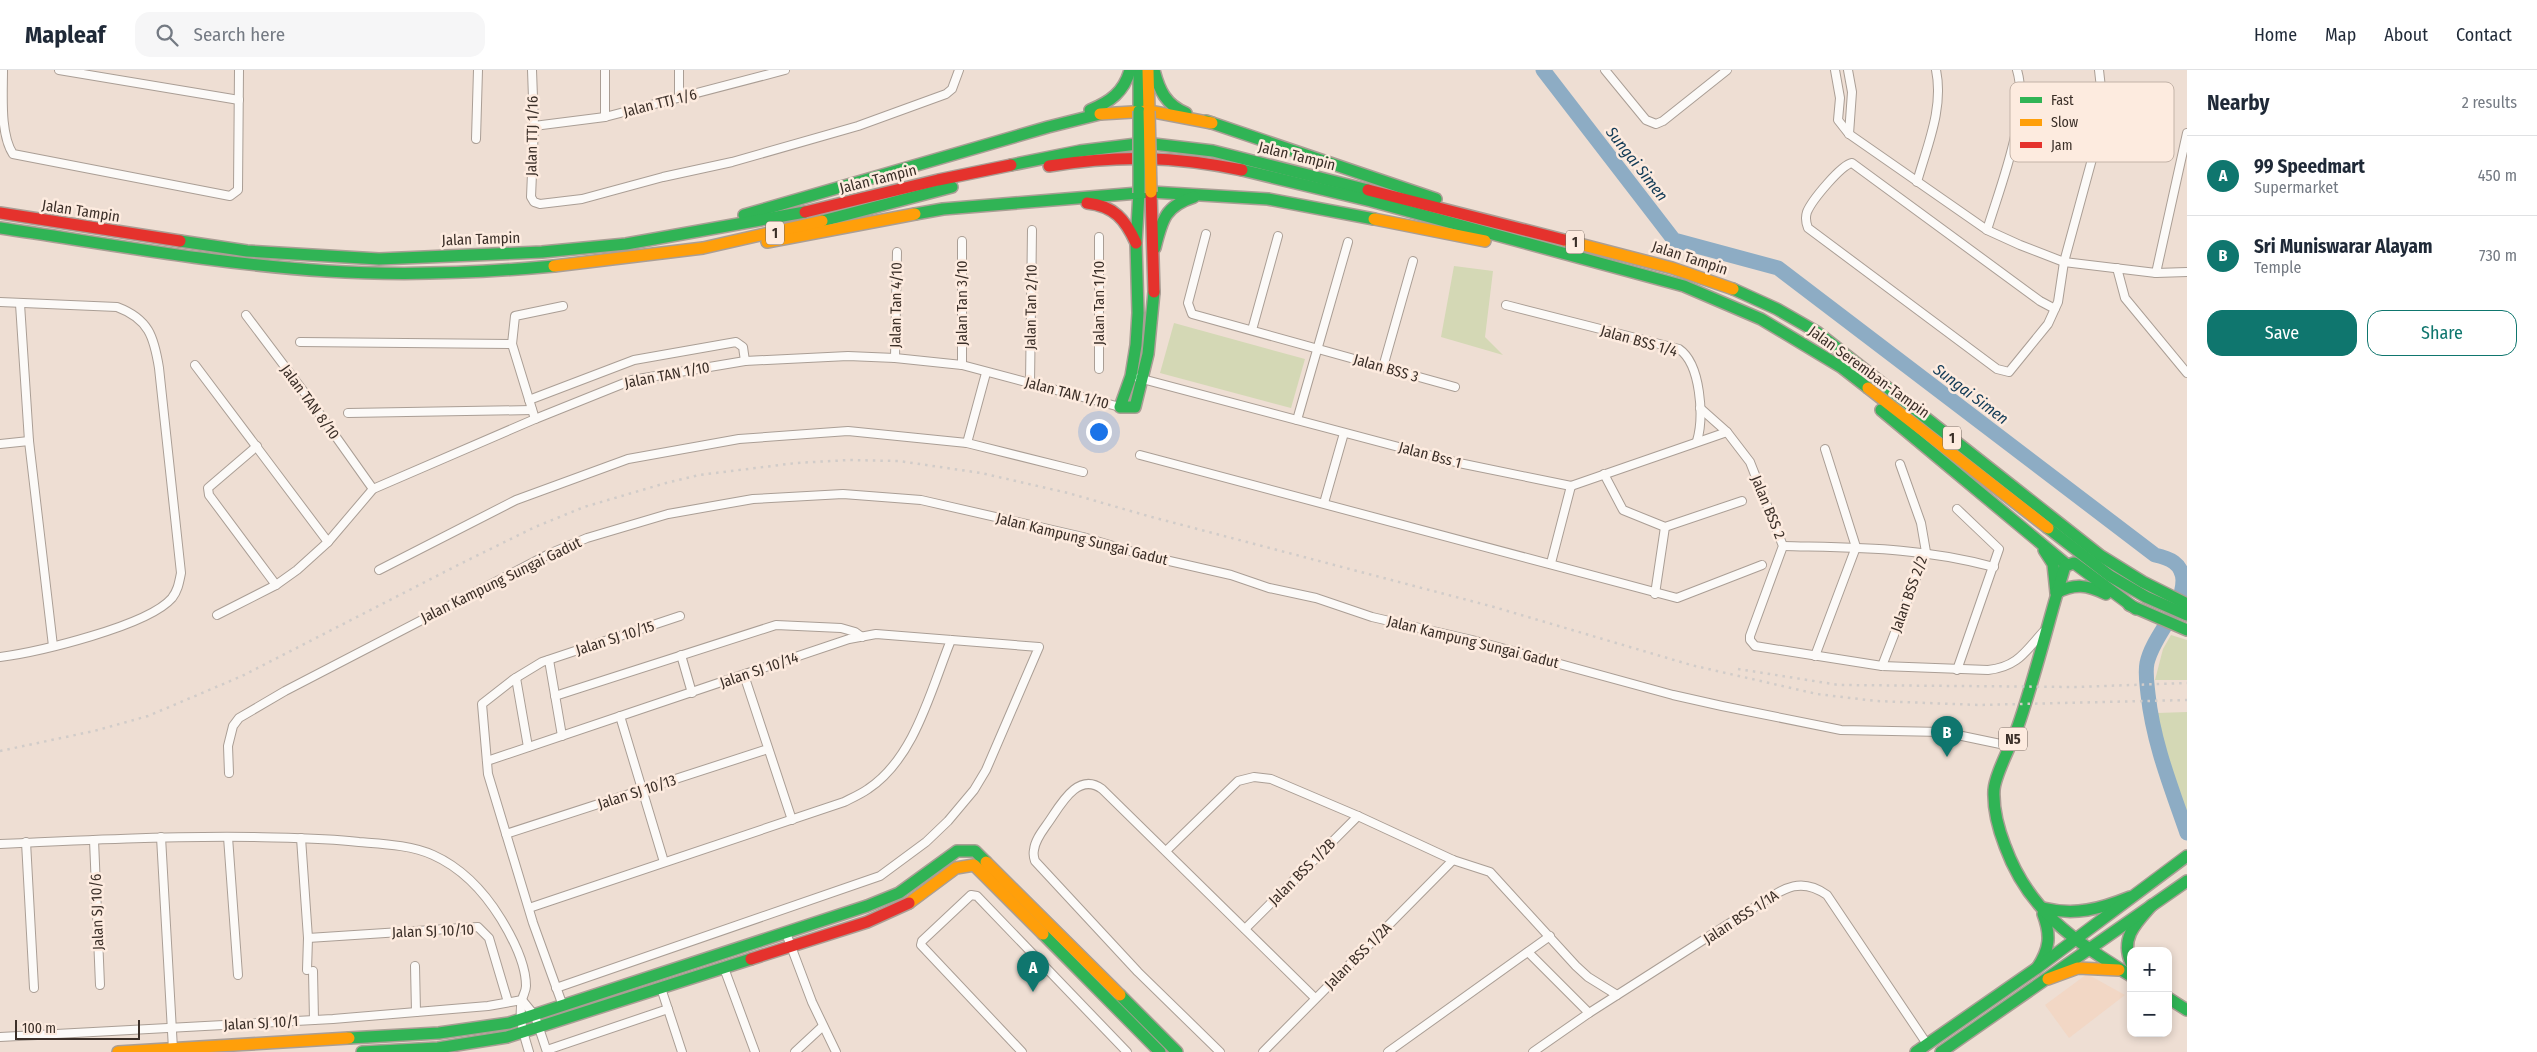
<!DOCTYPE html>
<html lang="en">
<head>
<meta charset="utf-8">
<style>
  :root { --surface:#fff; --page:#f6f6f7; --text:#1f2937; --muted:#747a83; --line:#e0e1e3; --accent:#0f766e }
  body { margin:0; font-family:"Fira Sans Condensed",sans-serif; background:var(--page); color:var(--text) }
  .controls { position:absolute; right:15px; bottom:15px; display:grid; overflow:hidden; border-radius:10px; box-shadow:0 2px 8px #0003 }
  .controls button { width:45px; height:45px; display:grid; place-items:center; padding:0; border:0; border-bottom:1px solid var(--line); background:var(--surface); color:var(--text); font:25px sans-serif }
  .scale { position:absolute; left:15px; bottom:12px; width:125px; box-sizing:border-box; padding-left:5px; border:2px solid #3b2f28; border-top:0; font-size:14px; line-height:18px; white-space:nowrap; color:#3b2f28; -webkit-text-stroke:4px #fdebdf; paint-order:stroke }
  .you { position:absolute; left:1098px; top:361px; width:18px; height:18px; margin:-12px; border:4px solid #fff; border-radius:50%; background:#1a73e8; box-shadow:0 0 0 8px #1a73e833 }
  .badge { display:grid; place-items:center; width:32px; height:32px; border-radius:50%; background:var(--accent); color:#fff; font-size:16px; font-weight:700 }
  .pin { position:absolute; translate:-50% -41px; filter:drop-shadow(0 1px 2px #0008) }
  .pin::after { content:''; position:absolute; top:26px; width:18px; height:15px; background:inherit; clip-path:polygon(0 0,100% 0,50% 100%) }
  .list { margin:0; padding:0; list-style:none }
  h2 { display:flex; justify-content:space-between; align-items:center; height:65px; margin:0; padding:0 20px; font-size:21px }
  h2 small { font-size:16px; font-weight:400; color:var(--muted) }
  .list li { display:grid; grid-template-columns:32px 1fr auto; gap:15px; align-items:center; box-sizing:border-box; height:80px; padding:0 20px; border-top:1px solid var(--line) }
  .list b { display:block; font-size:19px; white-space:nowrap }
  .list p { margin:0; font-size:16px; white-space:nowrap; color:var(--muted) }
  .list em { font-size:16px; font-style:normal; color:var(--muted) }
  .actions { display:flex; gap:10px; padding:15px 20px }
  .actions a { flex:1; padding:11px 0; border:1px solid var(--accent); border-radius:15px; text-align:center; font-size:18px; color:var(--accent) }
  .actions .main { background:var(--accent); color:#fff }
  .icon { flex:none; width:28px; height:28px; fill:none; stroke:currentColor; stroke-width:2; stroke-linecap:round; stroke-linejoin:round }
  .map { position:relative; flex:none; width:2187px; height:982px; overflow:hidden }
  header { display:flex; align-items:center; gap:30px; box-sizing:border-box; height:70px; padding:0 25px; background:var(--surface); border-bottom:1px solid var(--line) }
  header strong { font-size:24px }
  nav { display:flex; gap:28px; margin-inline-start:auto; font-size:18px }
  .search { width:350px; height:45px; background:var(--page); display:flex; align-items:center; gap:12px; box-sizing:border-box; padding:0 18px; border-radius:15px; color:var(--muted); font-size:19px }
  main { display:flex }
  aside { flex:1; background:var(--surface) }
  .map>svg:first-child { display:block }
</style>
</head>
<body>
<header>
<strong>Mapleaf</strong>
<div class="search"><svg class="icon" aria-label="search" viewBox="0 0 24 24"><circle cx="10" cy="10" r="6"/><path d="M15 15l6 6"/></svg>Search here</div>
<nav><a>Home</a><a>Map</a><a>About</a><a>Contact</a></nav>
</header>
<main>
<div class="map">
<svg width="2187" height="982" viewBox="0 0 2187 982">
  <rect width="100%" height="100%" fill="#eeded3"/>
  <polygon fill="#f2d7c5" points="2087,904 2125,925 2069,968 2045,935"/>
  <g fill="#d4d8b5">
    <polygon points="1454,196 1493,201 1485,267 1503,285 1441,267"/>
    <polygon points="1174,253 1305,289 1291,338 1160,303"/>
    <polygon points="2171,565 2187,570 2187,610 2155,610 2163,579"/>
    <polygon points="2187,642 2187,746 2172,705 2157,643"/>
  </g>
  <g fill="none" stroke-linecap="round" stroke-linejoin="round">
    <path stroke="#8dacc4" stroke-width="15" d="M1543 0 1674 170 1778 198 2155 485C2169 488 2182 493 2183 510 2183 540 2153 565 2147 593 2145 603 2147 614 2148 624 2153 672 2171 717 2187 763"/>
    <g stroke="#aa9e95" stroke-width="10">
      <g id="street">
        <path d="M3 0C3 26 0 64 13 84L230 126 238 120 239 0"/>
        <polyline points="59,0 239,30"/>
        <polyline points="532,0 534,56 531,127 534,132 540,134 582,129 663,107 732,92 858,56 946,24 952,19 959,0"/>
        <polyline points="605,0 605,47"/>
        <polyline points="1605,0 1646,50 1656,54 1663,51 1727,0"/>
        <polyline points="1835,0 1840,28 1838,50 1849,64 1987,160 2020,175 2064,192 2156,203 2187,202"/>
        <polyline points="1848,0 1852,22 1849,64"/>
        <polyline points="679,28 679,0"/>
        <polyline points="534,56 605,47 785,0"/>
        <polyline points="476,69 478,0"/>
        <path d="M1917 112C1927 76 1944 38 1936 0"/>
        <path d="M1987 160C2000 117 2030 43 2017 0"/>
        <polyline points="1206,164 1188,233 1192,244 1455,317"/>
        <polyline points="1099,167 1099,299"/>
        <polyline points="962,171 962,295"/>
        <polyline points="2117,198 2125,228 2187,303"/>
        <polyline points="2156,203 2187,63"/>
        <path d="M0 232 117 237C149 249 154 267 159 298L181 503C179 513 178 520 172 528 148 556 38 582 0 587"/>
        <polyline points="20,234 29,371 53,576"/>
        <path d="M1506 235 1679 279C1701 294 1704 347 1697 371"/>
        <path d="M2055 239 2040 231 1852 93C1841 95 1812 130 1807 142 1805 148 1806 153 1808 158L1997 299 2009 302 2048 254 2058 232 2064 192 2104 45 2099 0"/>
        <polyline points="246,245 307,326 373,419"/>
        <polyline points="1252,260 1278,166"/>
        <polyline points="300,272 512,274 535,349"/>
        <polyline points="512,274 515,246 563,236"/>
        <polyline points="895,288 897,182"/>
        <polyline points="195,295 328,472"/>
        <polyline points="1383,297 1413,191"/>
        <polyline points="1131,306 1459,393 1571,416 1727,362"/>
        <polyline points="1030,313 1032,160"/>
        <polyline points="529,330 634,290 736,272 743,277 745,291"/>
        <path d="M1700 338 1727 362 1750 392 1783 476 1750 566V570L1755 576 1882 596 1988 600C2017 597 2025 582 2043 562"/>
        <polyline points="348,343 532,340"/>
        <polyline points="1297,350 1348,172"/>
        <polyline points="967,373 986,303"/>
        <polyline points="0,374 29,371"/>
        <polyline points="257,376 208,418 209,425 276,515"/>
        <polyline points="1140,385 1677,528 1762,495"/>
        <polyline points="1604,404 1623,440 1665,457 1742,431"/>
        <polyline points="1324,433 1344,363"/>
        <polyline points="1957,439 1999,479 1957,600"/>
        <path d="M1783 476C1859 478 1920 477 1994 497"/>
        <polyline points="1551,493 1571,416"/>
        <polyline points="379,500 516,430 628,389 739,369 848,361 967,373 1083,402"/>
        <polyline points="1655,524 1665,457"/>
        <polyline points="217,545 276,515 297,500 328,472 373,419 535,349 632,310 745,291 848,286 895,288 962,295 1120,337"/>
        <polyline points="681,585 692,623"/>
        <polyline points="1815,586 1856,477 1825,379"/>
        <polyline points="549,590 562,666"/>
        <polyline points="1882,596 1926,482 1921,453 1900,394"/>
        <polyline points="744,605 792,750"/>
        <polyline points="516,608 528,677"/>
        <polyline points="555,626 776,555 841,558 855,562 862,567"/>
        <polyline points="620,646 664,792"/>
        <polyline points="487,691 849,569 876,564 1039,577 986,700 974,720 948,751 926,772 880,806 556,918"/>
        <polyline points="229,703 228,676 233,656 239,648 285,621 551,483 587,468 668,444 753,429 843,424 921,430 1083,467 1143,485 1231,505 1269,518 1316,528 1372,547 1472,570 1673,625 1722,636 1841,660 1943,662 2010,676"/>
        <polyline points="506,764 768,679"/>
        <polyline points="161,767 173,979"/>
        <polyline points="228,767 238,905"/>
        <polyline points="301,768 308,868 307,900"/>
        <polyline points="94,770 100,915"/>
        <polyline points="26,772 34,918"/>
        <path d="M0 774C84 770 169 766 253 767 289 768 324 768 359 772 383 774 411 775 433 785 462 798 485 823 501 849 512 867 526 894 526 916 526 921 523 925 522 930 518 948 524 965 529 982"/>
        <polyline points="1166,781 1238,711 1254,707 1271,709 1358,746 1453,790 1490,802 1576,896 1588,907 1617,925"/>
        <path d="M529 838 844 732C852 728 861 724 868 719 915 688 931 619 951 570"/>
        <polyline points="1245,859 1358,746"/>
        <polyline points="786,863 812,932 836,982"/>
        <polyline points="308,868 478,857 489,868 508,932"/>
        <polyline points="1528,882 1589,943"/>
        <polyline points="415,896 416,942"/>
        <polyline points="724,898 755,982"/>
        <polyline points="313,901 314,950"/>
        <polyline points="661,918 682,982"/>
        <polyline points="522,930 535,946 547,982"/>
        <polyline points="563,936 533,853 488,704 482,634 514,609 542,592 680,546"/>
        <polyline points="0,967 333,949 488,936 522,930"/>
        <polyline points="547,980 668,939"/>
        <polyline points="795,982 823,956"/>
        <polyline points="1022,982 921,875 922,871 971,825 977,826 1127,982"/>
        <path d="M1220 982 1138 902 1035 791C1034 788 1033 784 1034 780 1035 769 1044 759 1050 750 1062 732 1079 702 1102 719L1315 928"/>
        <polyline points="1263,982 1453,790"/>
        <polyline points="1388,982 1550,866"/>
        <path d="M1533 982 1589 943 1758 835C1783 819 1800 806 1827 825L1927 974"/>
      </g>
    </g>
    <g stroke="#aa9e95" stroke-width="14">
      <g id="fast">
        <polyline points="1139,0 1139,41"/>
        <path d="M1154 0C1159 20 1166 35 1186 43"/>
        <path d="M1090 40C1110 32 1124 22 1130 0"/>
        <polyline points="1206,51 1436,129"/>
        <polyline points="1011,95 1080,81 1145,73 1213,81 1368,120"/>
        <polyline points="1242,100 1371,131 1684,216 1761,249 1841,297 1868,318"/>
        <polyline points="1139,123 1136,173 1138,243 1136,275 1131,306 1120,337 1135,337 1148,284 1154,222"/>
        <polyline points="915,144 943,139 1151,122 1268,129 1374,149"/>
        <polyline points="744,145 1048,57 1100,44"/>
        <polyline points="822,151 952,117"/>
        <path d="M0 158C109 174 217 194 327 201 403 206 479 203 554 196"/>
        <polyline points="180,171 247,181 379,189 542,182 626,174 805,142"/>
        <path d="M1155 178C1162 150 1165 136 1194 127"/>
        <polyline points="1733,219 1777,239 1817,262 2101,486 2143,512 2187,534"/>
        <polyline points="1881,340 2067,495"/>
        <polyline points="2048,458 2110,506 2146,527 2187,545"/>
        <polyline points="2044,480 2053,494 2056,523"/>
        <path d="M2056 523C2075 513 2087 515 2106 524"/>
        <polyline points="2129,535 2187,560"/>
        <path d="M2043 838C2075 846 2100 839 2130 827"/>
        <polyline points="1043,864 1160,982"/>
        <path d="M2131 893C2120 868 2136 853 2152 835"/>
        <path d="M2037 898C2050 879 2051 865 2043 844"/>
        <path d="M2131 906C2074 870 2029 842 2005 776 1998 758 1993 740 1994 720 1995 704 2012 674 2018 656 2036 604 2049 549 2065 496L2074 493 2136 539"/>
        <polyline points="1120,925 1177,982"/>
        <polyline points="2168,928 2187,940"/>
        <polyline points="349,968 439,963 509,953 867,836 899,823 957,781 975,781 986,792"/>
        <polyline points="362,982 438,978 507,967 751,889"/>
        <polyline points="1916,982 2037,898 2187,786"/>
        <polyline points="1941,982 2187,811"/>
      </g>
    </g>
    <g stroke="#aa9e95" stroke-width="14">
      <g id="slow">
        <polyline points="1148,0 1149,41"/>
        <polyline points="1100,44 1149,41 1212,53"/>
        <polyline points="1374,149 1485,171"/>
        <polyline points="1564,170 1672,198 1733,219"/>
        <polyline points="767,172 915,144"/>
        <polyline points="554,196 703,178 822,151"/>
        <polyline points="1868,318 2048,458"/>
        <polyline points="986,792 1120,925"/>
        <polyline points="909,833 956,798 974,795 1043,864"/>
        <polyline points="2048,909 2078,898 2119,900"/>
        <polyline points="118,982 349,968"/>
      </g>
    </g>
    <g stroke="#aa9e95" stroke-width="14">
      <g id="jam">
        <path d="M1049 96C1119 85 1173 86 1242 100"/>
        <polyline points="1368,120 1564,170"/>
        <polyline points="1151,122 1154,222"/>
        <path d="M1087 133C1114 136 1125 149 1136 173"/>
        <polyline points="805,142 938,110 1011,95"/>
        <polyline points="0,143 180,171"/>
        <polyline points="751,889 867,852 909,833"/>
      </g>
    </g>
    <use href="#street" stroke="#fcfaf8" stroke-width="8"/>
    <use href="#fast" stroke="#30b455" stroke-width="11"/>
    <use href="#slow" stroke="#ff9f0a" stroke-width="11"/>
    <use href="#jam" stroke="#e5322d" stroke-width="11"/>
    <g stroke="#d1ccc9" stroke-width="2.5" stroke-dasharray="2.5 5" stroke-linecap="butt">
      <polyline points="1738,599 1839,615 2076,617 2187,613"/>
      <polyline points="0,681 94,661 148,646 242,606 460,494 535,457 584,437 666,413 699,405 796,393 849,390 899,391 981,403 1068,423 1148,446 1494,537 1691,595 1817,624 1876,631 1979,635 2187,630"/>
    </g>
    <g stroke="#aa9e95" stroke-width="14" stroke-linecap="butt">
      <polyline id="fast-bridge" points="1139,41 1139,123"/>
    </g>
    <g stroke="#aa9e95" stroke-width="14" stroke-linecap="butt">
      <polyline id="slow-bridge" points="1149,41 1151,122"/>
    </g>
    <use href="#fast-bridge" stroke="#30b455" stroke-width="11"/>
    <use href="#slow-bridge" stroke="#ff9f0a" stroke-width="11"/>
  </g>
  <g text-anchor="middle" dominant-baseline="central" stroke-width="5" stroke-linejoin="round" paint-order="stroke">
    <g fill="#fdebdf" stroke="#75675f" stroke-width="1">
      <rect x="766" y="151.5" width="18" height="23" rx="4"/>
      <rect x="1566" y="160.5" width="18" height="23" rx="4"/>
      <rect x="1943" y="356.5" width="18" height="23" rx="4"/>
      <rect x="1999" y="657.5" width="28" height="23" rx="4"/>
    </g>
    <g font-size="14" font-weight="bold" fill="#3b2f28">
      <text x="775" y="163">1</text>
      <text x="1575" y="172">1</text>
      <text x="1952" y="368">1</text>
      <text x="2013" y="669">N5</text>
    </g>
    <g font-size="15" fill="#3b2f28" stroke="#fdebdf">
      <text transform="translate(660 33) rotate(-14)">Jalan TTJ 1/6</text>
      <text transform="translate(532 66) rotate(-89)">Jalan TTJ 1/16</text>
      <text transform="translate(1297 86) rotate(14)">Jalan Tampin</text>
      <text transform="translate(878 109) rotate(-14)">Jalan Tampin</text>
      <text transform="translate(81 141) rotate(9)">Jalan Tampin</text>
      <text transform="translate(481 169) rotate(-2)">Jalan Tampin</text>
      <text transform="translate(1690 188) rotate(18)">Jalan Tampin</text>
      <text transform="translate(962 233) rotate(-90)">Jalan Tan 3/10</text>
      <text transform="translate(1099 233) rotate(-90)">Jalan Tan 1/10</text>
      <text transform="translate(896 235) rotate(-89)">Jalan Tan 4/10</text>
      <text transform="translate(1031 237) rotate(-89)">Jalan Tan 2/10</text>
      <text transform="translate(1639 271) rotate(16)">Jalan BSS 1/4</text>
      <text transform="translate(1386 298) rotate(16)">Jalan BSS 3</text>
      <text transform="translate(1869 302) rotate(36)">Jalan Seremban-Tampin</text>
      <text transform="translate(667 305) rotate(-11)">Jalan TAN 1/10</text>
      <text transform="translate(1067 323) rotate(15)">Jalan TAN 1/10</text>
      <text transform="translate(310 332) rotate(54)">Jalan TAN 8/10</text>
      <text transform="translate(1430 385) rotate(15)">Jalan Bss 1</text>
      <text transform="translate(1768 437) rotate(68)">Jalan BSS 2</text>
      <text transform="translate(1082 469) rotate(14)">Jalan Kampung Sungai Gadut</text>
      <text transform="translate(501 510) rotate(-26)">Jalan Kampung Sungai Gadut</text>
      <text transform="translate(1909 524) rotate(-70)">Jalan BSS 2/2</text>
      <text transform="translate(615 568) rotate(-18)">Jalan SJ 10/15</text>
      <text transform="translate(1473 572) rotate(14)">Jalan Kampung Sungai Gadut</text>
      <text transform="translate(759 600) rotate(-19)">Jalan SJ 10/14</text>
      <text transform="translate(637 722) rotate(-18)">Jalan SJ 10/13</text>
      <text transform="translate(1302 802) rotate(-45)">Jalan BSS 1/2B</text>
      <text transform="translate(97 842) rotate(-92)">Jalan SJ 10/6</text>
      <text transform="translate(1741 847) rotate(-33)">Jalan BSS 1/1A</text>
      <text transform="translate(433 861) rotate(-2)">Jalan SJ 10/10</text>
      <text transform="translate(1358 886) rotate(-45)">Jalan BSS 1/2A</text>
      <text transform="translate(261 953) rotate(-3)">Jalan SJ 10/1</text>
    </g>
    <g font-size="16" font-style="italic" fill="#113a56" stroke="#fdebdf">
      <text transform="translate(1637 94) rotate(52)">Sungai Simen</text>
      <text transform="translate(1971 324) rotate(37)">Sungai Simen</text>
    </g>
  </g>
  <rect x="2010" y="12" width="164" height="80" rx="8" fill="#fdebdf" stroke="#c3b3a8" stroke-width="1"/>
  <rect x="2020" y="27" width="22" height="6" fill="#30b455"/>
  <rect x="2020" y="49" width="22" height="7" fill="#ff9f0a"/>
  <rect x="2020" y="72" width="22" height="6" fill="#e5322d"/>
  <g font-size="14" fill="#3b2f28">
    <text x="2051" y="35">Fast</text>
    <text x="2051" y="57">Slow</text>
    <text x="2051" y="80">Jam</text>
  </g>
</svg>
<div class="controls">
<button>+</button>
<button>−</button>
</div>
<div class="scale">100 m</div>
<div class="you"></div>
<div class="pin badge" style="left:1033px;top:922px">A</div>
<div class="pin badge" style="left:1947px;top:687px">B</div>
</div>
<aside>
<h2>Nearby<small>2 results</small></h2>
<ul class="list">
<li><span class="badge">A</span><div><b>99 Speedmart</b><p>Supermarket</p></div><em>450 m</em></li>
<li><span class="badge">B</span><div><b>Sri Muniswarar Alayam</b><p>Temple</p></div><em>730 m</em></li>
</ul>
<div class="actions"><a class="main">Save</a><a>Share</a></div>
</aside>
</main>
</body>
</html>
